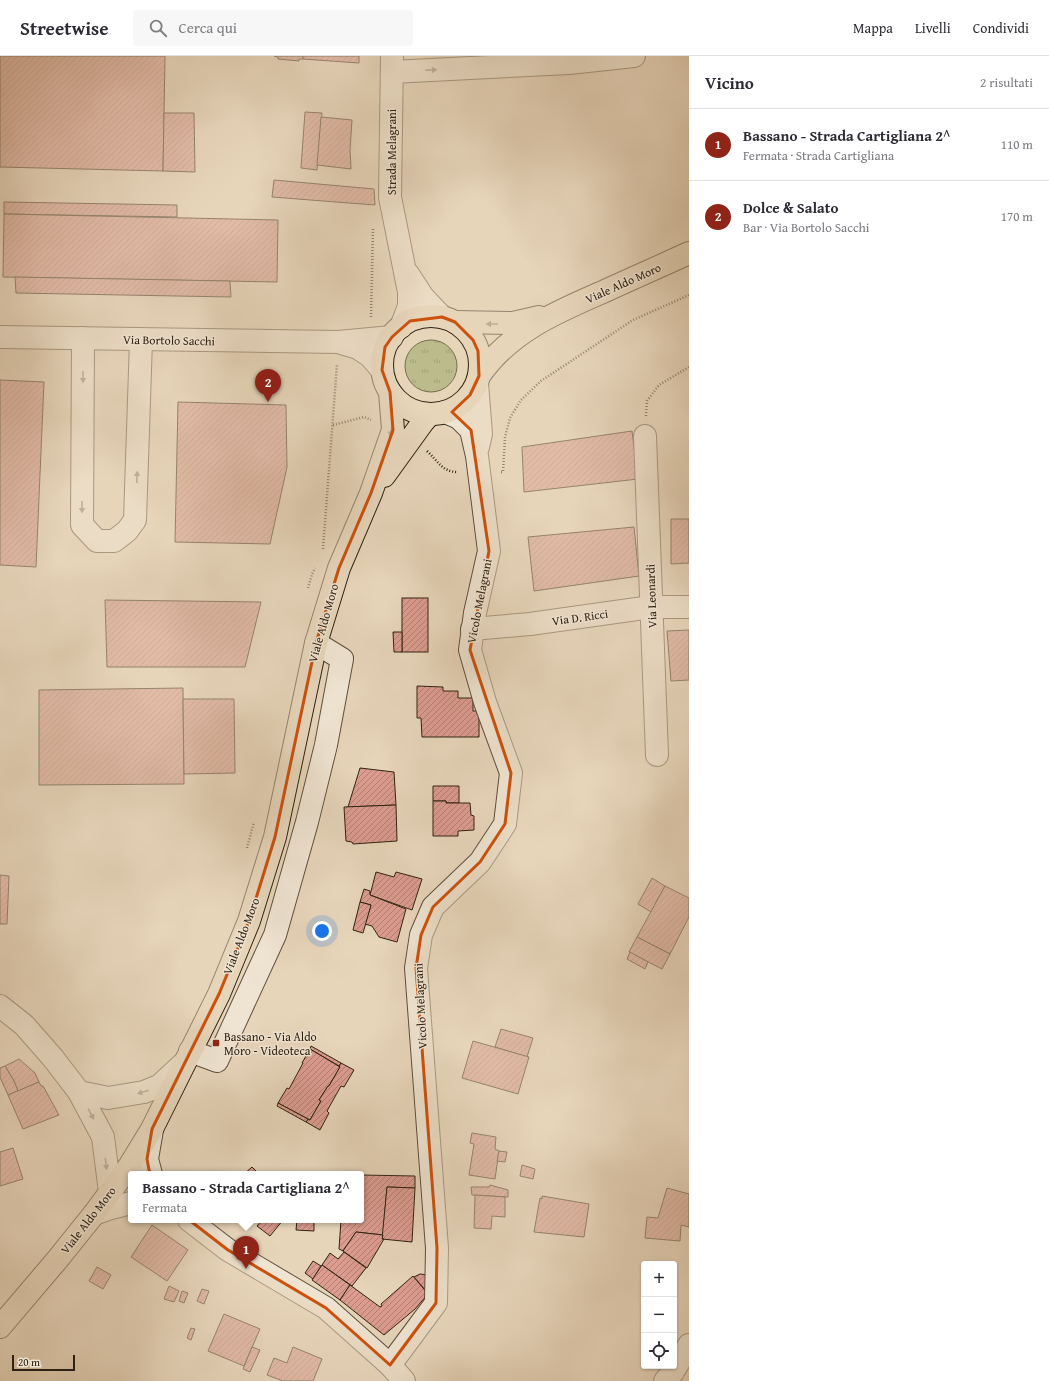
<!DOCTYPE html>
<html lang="it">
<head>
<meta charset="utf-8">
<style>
  :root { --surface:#fff; --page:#f7f7f7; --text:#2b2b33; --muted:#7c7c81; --line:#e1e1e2; --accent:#8f2418 }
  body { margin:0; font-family:"Gentium Book Plus",serif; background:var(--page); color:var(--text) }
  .controls { position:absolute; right:12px; bottom:12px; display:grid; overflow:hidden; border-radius:4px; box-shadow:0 1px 3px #0004 }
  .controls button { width:36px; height:36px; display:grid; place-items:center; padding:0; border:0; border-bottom:1px solid var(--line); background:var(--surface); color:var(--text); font:20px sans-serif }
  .scale { position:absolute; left:12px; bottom:10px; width:63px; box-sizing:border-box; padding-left:4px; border:2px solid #302212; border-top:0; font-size:11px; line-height:14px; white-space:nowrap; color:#302212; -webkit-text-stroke:3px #efe4d2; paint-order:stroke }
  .you { position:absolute; left:322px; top:875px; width:14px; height:14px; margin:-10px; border:3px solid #fff; border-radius:50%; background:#1a73e8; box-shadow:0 0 0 6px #1a73e833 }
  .badge { display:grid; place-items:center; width:26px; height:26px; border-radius:50%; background:var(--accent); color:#fff; font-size:13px; font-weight:700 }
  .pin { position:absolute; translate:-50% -33px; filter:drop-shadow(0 1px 2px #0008) }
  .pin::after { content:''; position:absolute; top:21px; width:14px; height:12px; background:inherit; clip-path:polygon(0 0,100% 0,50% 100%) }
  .popup { position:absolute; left:128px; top:1115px; width:236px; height:52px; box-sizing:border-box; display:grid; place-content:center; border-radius:4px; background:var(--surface); filter:drop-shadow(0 1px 3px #0005); font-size:13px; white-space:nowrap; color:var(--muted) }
  .popup b { font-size:15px; color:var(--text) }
  .popup::after { content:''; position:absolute; left:50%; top:100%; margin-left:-8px; border:8px solid transparent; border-top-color:var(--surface) }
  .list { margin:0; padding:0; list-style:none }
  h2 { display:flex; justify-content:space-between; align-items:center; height:52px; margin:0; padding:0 16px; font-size:17px }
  h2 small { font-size:13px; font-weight:400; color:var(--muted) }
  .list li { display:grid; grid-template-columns:26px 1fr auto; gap:12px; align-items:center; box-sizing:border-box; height:72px; padding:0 16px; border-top:1px solid var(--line) }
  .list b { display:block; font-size:15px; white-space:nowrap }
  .list p { margin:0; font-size:13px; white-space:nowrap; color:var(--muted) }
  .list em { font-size:13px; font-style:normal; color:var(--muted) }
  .icon { flex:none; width:22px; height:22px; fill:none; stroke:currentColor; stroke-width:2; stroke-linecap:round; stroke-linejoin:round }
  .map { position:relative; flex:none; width:689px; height:1325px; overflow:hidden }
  header { display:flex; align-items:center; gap:24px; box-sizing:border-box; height:56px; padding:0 20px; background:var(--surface); border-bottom:1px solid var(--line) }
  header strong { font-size:19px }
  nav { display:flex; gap:22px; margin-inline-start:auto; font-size:14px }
  .search { width:280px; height:36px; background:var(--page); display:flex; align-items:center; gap:10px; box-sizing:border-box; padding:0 14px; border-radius:4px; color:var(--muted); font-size:15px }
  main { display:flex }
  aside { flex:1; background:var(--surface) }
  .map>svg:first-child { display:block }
</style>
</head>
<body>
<header>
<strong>Streetwise</strong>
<div class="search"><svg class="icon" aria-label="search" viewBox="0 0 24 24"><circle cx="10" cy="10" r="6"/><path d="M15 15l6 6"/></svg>Cerca qui</div>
<nav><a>Mappa</a><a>Livelli</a><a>Condividi</a></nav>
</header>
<main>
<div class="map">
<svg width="689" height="1325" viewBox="0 0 689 1325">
  <defs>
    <pattern id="grass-tufts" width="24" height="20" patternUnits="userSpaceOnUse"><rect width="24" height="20" fill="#bcbb8b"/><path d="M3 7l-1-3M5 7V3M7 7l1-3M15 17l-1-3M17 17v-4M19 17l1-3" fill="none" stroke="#a2a077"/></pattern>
    <pattern id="building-hatch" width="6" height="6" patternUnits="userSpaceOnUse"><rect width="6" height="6" fill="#dc9c90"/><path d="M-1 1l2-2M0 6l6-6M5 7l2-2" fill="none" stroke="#b37f74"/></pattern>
  </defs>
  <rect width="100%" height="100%" fill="#e7d5ba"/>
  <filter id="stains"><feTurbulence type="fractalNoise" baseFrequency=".005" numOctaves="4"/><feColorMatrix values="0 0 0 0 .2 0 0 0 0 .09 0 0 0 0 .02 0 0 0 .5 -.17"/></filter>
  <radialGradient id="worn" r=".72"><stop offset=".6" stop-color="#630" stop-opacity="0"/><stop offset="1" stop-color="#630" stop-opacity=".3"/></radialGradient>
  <circle fill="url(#grass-tufts)" stroke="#766e4e" cx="431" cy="310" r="26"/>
  <g fill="url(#building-hatch)" stroke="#302212">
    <polygon points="0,0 165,0 163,115 0,111"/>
    <polygon points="274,0 303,0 303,3 299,3 299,5 278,3 278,1"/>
    <polygon points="303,0 359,0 359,7 303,3"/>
    <polygon points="305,56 322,57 317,114 301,112"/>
    <polygon points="164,57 194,57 195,116 163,115"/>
    <polygon points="321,61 352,64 350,94 351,113 317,109"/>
    <polygon points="274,124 374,133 375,149 272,141"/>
    <polygon points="4,146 177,149 177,161 4,158"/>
    <polygon points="4,158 278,164 277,226 3,221"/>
    <polygon points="15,221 230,225 231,241 16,237"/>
    <polygon points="0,324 44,326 36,511 0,509"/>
    <polygon points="178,346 286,349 287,411 270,488 175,486"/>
    <polygon points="632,375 638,423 524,436 522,391"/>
    <polygon points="671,463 689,463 689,507 671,508"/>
    <polygon points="634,471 639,520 534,535 528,481"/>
    <rect x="402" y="542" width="26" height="54"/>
    <polygon points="105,544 261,546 245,611 107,611"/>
    <polygon points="689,574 689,624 671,625 667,575"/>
    <polygon points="393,576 402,576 402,596 394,596"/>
    <polygon points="417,630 443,631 443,635 458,635 458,642 473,642 473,655 479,655 479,681 422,681 421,662 417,662"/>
    <polygon points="183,632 184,728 39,729 39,634"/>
    <polygon points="183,643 234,643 235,717 184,718"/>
    <polygon points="360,712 394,716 396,749 348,751"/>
    <polygon points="433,730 459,730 459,747 446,747 446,745 433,745"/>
    <polygon points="433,745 446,745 446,747 470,747 471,759 474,760 474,774 458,775 458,780 433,780"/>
    <polygon points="396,749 397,785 353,788 352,786 346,785 344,751"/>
    <polygon points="376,816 394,821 396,816 422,823 412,854 370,839"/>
    <polygon points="0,819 9,820 7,868 0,868"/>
    <polygon points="652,822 665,830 651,856 638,848"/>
    <polygon points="665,830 689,842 689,861 670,898 637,881"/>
    <polygon points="364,833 370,835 370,839 406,853 397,886 379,881 372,870 365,868 371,849 360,846"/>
    <polygon points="360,846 371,849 363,877 353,874"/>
    <polygon points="637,881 670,898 662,913 629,896"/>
    <polygon points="630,896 648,906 645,913 627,903"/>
    <polygon points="501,973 533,982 527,1001 495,991"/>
    <polygon points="473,985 529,1001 518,1038 462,1022"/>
    <polygon points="311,990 341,1007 339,1010 310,993"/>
    <polygon points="310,993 340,1011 329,1030 328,1030 319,1044 321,1045 310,1064 278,1047 287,1032 289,1033 303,1007 302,1007"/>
    <polygon points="19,1003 35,1017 39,1026 18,1035 14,1025 5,1010"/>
    <polygon points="341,1007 354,1014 344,1031 341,1030 327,1055 329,1057 320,1074 306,1066 308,1063 310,1064 321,1045 319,1044 328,1030 329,1030 340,1011 339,1010"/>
    <polygon points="5,1010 14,1025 18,1035 8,1039 0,1021 0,1012"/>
    <polygon points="39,1026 41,1030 43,1030 59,1059 23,1073 8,1039"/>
    <polygon points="278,1047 308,1063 306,1066 277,1050"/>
    <polygon points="472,1077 496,1081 495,1093 499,1095 495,1123 469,1119 474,1088 470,1087"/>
    <polygon points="13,1092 23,1123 0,1130 0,1096"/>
    <polygon points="499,1095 507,1096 505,1106 497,1105"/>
    <polygon points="522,1109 535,1113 533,1123 520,1120"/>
    <polygon points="252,1111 259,1118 244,1118"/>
    <polygon points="361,1119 415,1120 415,1132 387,1131 383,1179 356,1176 343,1195 339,1193 341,1164 361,1164"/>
    <polygon points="490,1129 508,1134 508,1141 472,1139 471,1131 489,1131"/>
    <polygon points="387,1131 415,1132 412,1186 382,1183"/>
    <polygon points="667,1132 689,1138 689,1171 681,1169 680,1185 645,1182 647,1161 658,1162"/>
    <polygon points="475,1139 505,1141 505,1161 492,1160 491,1173 474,1172"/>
    <polygon points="542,1140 589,1148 584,1181 534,1176 540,1142 542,1143"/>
    <polygon points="262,1164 283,1164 270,1180 257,1170"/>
    <polygon points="297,1164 314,1164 314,1175 296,1174"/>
    <polygon points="152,1169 188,1194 167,1225 131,1201"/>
    <polygon points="356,1176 383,1179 382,1183 384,1183 367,1212 343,1195"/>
    <polygon points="344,1196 366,1212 352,1230 322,1209 330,1197 338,1203"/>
    <polygon points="313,1205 321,1210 313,1223 305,1217"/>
    <polygon points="322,1209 350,1229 340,1244 312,1224"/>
    <polygon points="97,1211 111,1219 103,1233 89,1225"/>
    <polygon points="420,1218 428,1219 427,1236 414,1221"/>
    <polygon points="413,1220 428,1238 415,1253 384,1279 340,1244 350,1229 380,1251 382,1250 381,1248"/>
    <polygon points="169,1230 179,1235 174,1246 164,1243"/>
    <polygon points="202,1233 209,1235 204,1248 197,1245"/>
    <polygon points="182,1235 188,1237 184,1247 179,1245"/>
    <polygon points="224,1258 260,1273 244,1310 208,1295"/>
    <polygon points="191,1272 195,1273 191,1284 187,1282"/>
    <polygon points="252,1291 260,1294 250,1316 243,1313"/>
    <polygon points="293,1291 322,1303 313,1325 283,1325 267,1319 274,1302 287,1307"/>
  </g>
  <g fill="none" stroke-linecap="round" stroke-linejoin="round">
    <g stroke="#5e4f3c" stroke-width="24">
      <g id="minor">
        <polyline points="392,0 390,141 409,236 409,250 401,271"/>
        <polyline points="392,16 569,7 634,0"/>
        <polyline points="408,218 423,241 442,261"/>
        <polyline points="0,281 338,286 392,281"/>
        <polyline points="83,282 82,469 97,485 114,485 127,475 135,464 141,284"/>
        <polyline points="341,287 358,292 370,300 382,314"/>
        <polyline points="477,327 481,378 478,391"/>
        <polyline points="645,380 657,699"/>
        <polyline points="472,573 530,568 651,551 689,551"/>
        <polyline points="0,950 24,969 53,1002 79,1036 103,1081 110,1136"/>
        <polyline points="190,995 217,1005 275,879 307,766 326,689 342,603 316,587"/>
        <polyline points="79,1036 108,1042 144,1036 159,1030 185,1006"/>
        <polyline points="151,1118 147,1103 152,1074"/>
        <polyline points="94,1158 111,1152 131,1147"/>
        <polyline points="189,1164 228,1194 326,1252 390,1309 404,1325"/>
        <polyline points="390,1309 436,1247 437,1192 416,912 421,879 433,851 480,806 505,768 511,717 485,646 470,594 475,557 489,495 477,400 471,374 459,362 445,356"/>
        <polyline points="665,1325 673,1316 689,1289"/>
      </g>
    </g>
    <g stroke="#302212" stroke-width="24">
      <g id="major">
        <circle cx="431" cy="309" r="49"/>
        <polyline points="455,266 513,267 539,261"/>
        <path d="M479 320C510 275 557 256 605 235 633 222 661 210 689 197"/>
        <polyline points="384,420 423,366 430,358"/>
        <polyline points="0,1271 57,1204 94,1158 130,1109 152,1073 219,938 249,865 275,781 316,587 339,512 371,437 393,374 390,336"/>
      </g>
    </g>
    <g stroke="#302212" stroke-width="2.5" stroke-dasharray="1 2" stroke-linecap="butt">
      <polyline points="371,261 373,172"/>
      <polyline points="646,360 647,345 659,329 689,311"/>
      <polyline points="333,369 364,361 371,364"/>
      <path d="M427 395C438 405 442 416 458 416"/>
      <polyline points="501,416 503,416 505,381 510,362 521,344 541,325 633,264 689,239"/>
      <polyline points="323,493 337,308"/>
      <polyline points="308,532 312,518 315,512"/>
      <polyline points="247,792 254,766"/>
    </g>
    <use href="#minor" stroke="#efe4d2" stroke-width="22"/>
    <use href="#major" stroke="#e7d5ba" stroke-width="22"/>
  </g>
  <defs><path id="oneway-solid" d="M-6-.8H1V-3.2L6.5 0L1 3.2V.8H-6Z"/></defs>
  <g fill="#908372">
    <use href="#oneway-solid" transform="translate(431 14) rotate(-3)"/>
    <use href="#oneway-solid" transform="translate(83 321) rotate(90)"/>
    <use href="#oneway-solid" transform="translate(137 421) rotate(-88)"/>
    <use href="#oneway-solid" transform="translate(82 451) rotate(90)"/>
    <use href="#oneway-solid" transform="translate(143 1036) rotate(162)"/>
    <use href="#oneway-solid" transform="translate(91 1058) rotate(62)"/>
    <use href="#oneway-solid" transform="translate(106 1108) rotate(83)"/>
  </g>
  <g fill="#8c7c66">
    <use href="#oneway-solid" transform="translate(492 268) rotate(180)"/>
    <use href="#oneway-solid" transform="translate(391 375) rotate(100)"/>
  </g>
  <path d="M0 0H689V1325H0ZM442 261 455 266 473 284 478 295 479 320 470 339 452 356 471 374 489 495 470 594 511 717 505 768 480 806 433 851 421 879 416 912 437 1192 436 1247 390 1309 326 1252 228 1194 171 1150 149 1114 147 1103 152 1073 219 938 249 865 275 781 316 587 339 512 371 437 393 374 390 336 382 314 385 291 392 281 410 265Z" fill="#e7d5ba" fill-opacity=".55" fill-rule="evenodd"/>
  <path fill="none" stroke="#cc510d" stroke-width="3" stroke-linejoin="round" d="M442 261 455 266 473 284 478 295 479 320 470 339 452 356 471 374 489 495 470 594 511 717 505 768 480 806 433 851 421 879 416 912 437 1192 436 1247 390 1309 326 1252 228 1194 171 1150 149 1114 147 1103 152 1073 219 938 249 865 275 781 316 587 339 512 371 437 393 374 390 336 382 314 385 291 392 281 410 265Z"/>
  <rect fill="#8f2418" stroke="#efe4d2" stroke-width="1.5" x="212" y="983" width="8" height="8" rx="2"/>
  <g text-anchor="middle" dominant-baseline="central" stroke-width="3" stroke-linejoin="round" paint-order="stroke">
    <g font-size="12" fill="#302212" stroke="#efe4d2">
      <text transform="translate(391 96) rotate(-90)">Strada Melagrani</text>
      <text transform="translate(623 227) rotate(-24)">Viale Aldo Moro</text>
      <text transform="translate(169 284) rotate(1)">Via Bortolo Sacchi</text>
      <text transform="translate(651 540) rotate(-92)">Via Leonardi</text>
      <text transform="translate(479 545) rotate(-79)">Vicolo Melagrani</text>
      <text transform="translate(580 561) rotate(-8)">Via D. Ricci</text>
      <text transform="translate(323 567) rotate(-74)">Viale Aldo Moro</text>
      <text transform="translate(241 880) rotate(-69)">Viale Aldo Moro</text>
      <text transform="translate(420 950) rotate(-93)">Vicolo Melagrani</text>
      <text transform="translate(88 1164) rotate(-52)">Viale Aldo Moro</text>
    </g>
    <g font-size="12" fill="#302212" stroke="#efe4d2" text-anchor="start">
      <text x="224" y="980">Bassano - Via Aldo<tspan x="224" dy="14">Moro - Videoteca</tspan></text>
    </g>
  </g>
  <rect width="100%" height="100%" filter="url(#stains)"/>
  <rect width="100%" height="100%" fill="url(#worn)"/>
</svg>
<div class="controls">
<button>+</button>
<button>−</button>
<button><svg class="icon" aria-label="locate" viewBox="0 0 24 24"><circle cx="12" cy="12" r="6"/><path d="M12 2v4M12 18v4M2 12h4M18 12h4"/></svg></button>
</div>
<div class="scale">20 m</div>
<div class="you"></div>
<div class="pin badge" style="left:246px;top:1213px">1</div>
<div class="popup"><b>Bassano - Strada Cartigliana 2^</b>Fermata</div>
<div class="pin badge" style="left:268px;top:346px">2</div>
</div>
<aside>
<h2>Vicino<small>2 risultati</small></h2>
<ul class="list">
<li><span class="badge">1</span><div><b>Bassano - Strada Cartigliana 2^</b><p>Fermata · Strada Cartigliana</p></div><em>110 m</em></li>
<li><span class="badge">2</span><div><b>Dolce &amp; Salato</b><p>Bar · Via Bortolo Sacchi</p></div><em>170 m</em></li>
</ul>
</aside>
</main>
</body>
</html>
